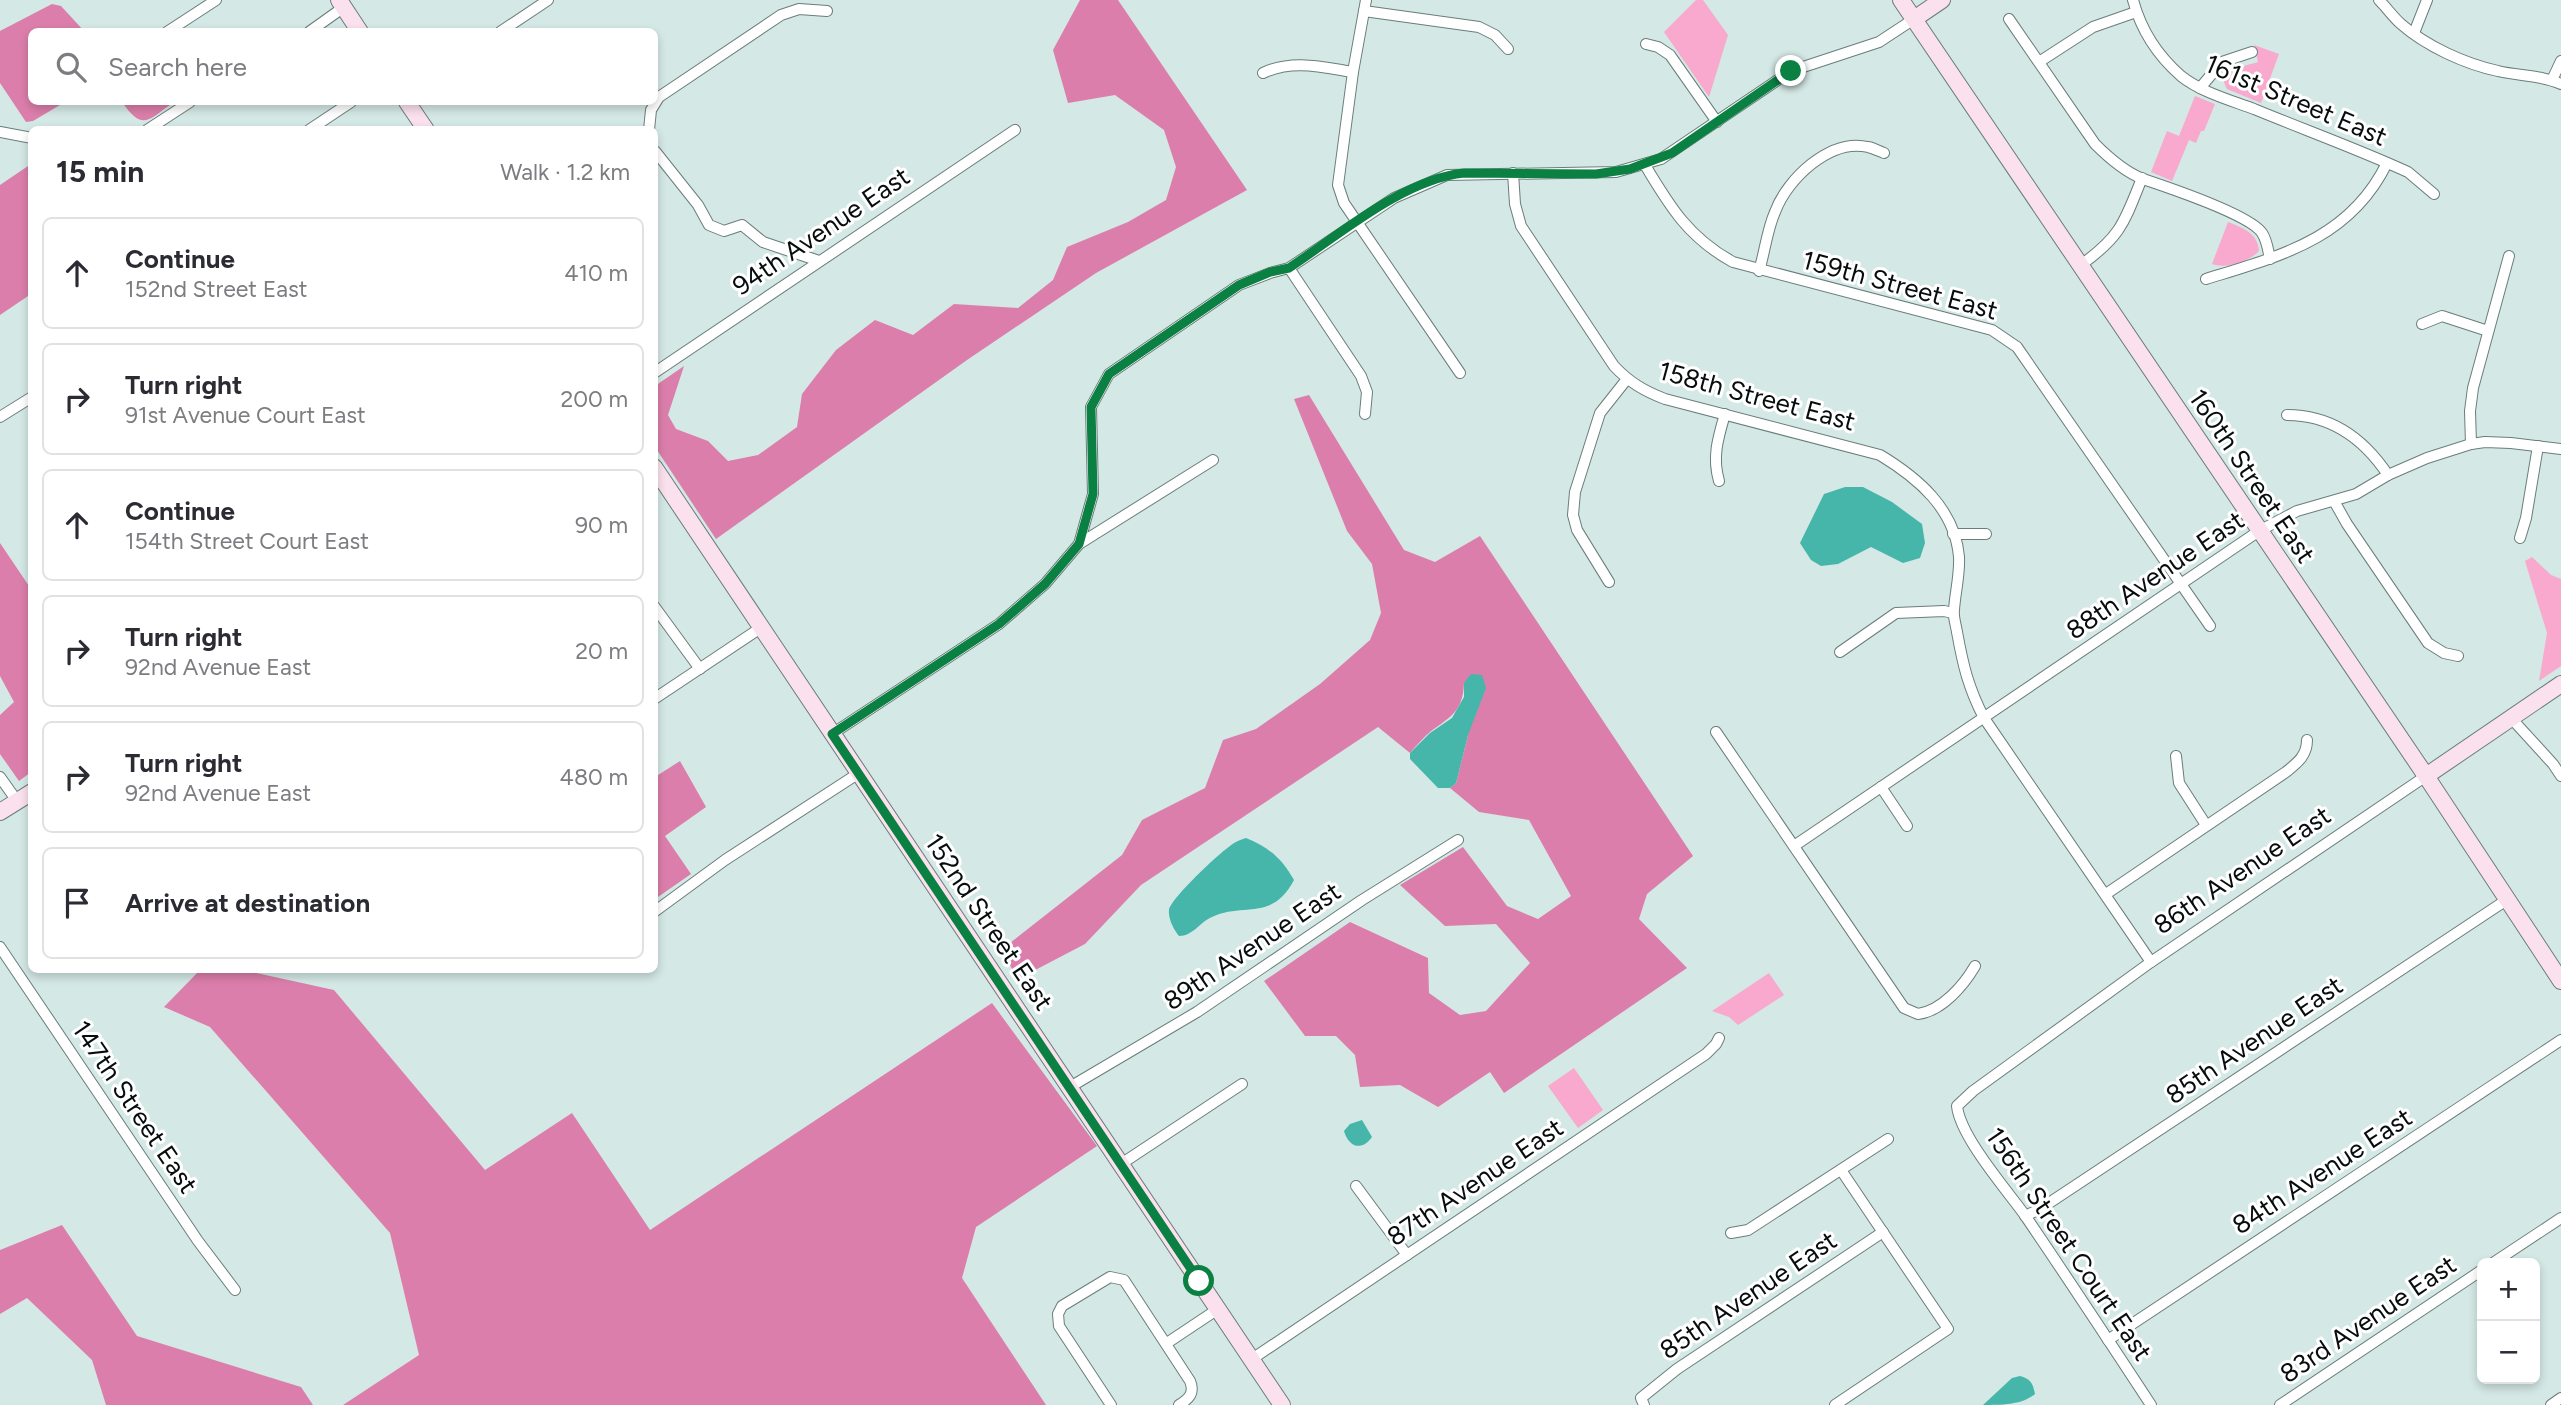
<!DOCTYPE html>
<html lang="en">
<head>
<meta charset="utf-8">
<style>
  :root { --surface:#fff; --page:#f7f7f7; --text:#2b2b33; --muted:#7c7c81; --line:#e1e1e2 }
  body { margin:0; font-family:Figtree,sans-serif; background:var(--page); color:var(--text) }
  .controls { position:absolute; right:21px; bottom:21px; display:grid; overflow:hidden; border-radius:10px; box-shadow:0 4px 10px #0003 }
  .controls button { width:63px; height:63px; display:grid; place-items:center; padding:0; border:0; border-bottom:2px solid var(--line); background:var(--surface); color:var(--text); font:35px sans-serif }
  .stop { position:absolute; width:21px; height:21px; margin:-16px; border:5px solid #0b8043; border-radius:50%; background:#fff }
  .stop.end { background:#0b8043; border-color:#fff; box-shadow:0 2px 7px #0008 }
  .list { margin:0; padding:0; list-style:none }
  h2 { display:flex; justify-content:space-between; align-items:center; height:91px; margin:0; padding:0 28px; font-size:30px }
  h2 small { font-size:23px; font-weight:400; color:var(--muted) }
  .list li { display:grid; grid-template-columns:46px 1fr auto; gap:21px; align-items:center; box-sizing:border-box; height:112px; margin:0 14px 14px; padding:0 14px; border:2px solid var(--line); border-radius:10px }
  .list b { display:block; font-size:26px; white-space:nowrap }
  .list p { margin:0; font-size:23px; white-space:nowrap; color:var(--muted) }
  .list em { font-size:23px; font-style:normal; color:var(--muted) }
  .icon { flex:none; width:38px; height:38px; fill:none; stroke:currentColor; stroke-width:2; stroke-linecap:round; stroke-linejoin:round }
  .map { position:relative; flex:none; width:2561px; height:1405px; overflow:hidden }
  .search { position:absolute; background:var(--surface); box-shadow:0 4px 10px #0003; left:28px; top:28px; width:630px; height:77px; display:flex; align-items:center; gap:18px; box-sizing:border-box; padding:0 24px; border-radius:10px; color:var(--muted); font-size:26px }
  .panel { position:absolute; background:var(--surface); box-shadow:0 4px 10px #0003; left:28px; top:126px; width:630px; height:847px; border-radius:10px }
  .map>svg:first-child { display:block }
</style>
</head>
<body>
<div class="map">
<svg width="2561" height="1405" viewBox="0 0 2561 1405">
  <rect width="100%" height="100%" fill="#d4e8e5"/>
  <g fill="#f8a9cd">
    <polygon points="1696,0 1703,0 1728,35 1709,97 1664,32"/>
    <path d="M2254 45 2279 54 2261 103 2227 89 2223 80C2228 68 2246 66 2258 62Z"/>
    <polygon points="2195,96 2215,104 2204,131 2201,131 2196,143 2189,140 2172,181 2151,172 2167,131 2179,136"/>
    <path d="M2228 222C2243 228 2258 233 2259 251 2249 262 2225 269 2212 264Z"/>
    <polygon points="2532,557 2551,575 2561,579 2561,666 2539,681 2547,633 2525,561"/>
    <polygon points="1769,973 1784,995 1738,1025 1729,1017 1712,1011"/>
    <polygon points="1574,1068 1603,1110 1578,1128 1548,1086"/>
  </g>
  <g fill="#dc7eab">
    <polygon points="1080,0 1118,0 1247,190 1096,273 967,360 716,539 655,447 655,386 684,366 668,415 676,429 708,441 728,461 758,455 797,427 802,394 836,350 875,320 913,335 954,304 1018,308 1053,280 1067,247 1128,222 1166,200 1176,167 1164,130 1115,95 1068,103 1053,50"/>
    <polygon points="52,4 61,6 84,31 32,32 32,102 65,102 33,121 26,122 0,83 0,31"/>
    <path d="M122 102H174C148 120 143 132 122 102Z"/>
    <polygon points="31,164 31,294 0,315 0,185"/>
    <path d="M1309 395 1404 550 1435 562 1480 536 1693 856 1647 894 1639 919 1687 968 1504 1093 1490 1072 1438 1107 1400 1085 1360 1087 1355 1055 1336 1036H1305L1264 981 1350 922 1428 958 1429 993 1460 1015 1486 1011 1530 963 1496 924 1445 926 1400 885 1463 847 1507 906 1538 919 1571 896 1529 820 1479 812 1450 788 1456 783 1468 735 1464 683C1463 712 1450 717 1430 732 1423 738 1416 746 1410 753L1378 727 1141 885 1085 944 1018 979 1001 950 1122 855 1142 820 1205 788 1223 740 1256 729 1320 684 1370 640 1381 613 1372 564 1347 531 1294 399Z"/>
    <polygon points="0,543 31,589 31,772 19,781 0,754 0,715 14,702 0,676"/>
    <polygon points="680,761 706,807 665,836 691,874 655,899 655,777"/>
    <polygon points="200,970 243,970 334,990 485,1170 572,1113 650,1230 992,1003 1097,1146 976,1227 962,1278 1046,1405 343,1405 419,1355 390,1233 210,1027 164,1007"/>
    <polygon points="62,1225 137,1336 301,1387 313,1405 106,1405 92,1360 27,1298 0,1314 0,1250"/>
  </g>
  <g fill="#46b6aa">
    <polygon points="1845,487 1863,487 1892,502 1922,524 1925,543 1920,558 1903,563 1871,547 1838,564 1821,566 1811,560 1800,543 1824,494"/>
    <polygon points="1471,674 1482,675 1486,688 1468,735 1456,783 1450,788 1438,788 1410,759 1410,753 1430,733 1452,718 1464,697 1464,683"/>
    <path d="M1246 838C1269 847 1282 859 1294 880 1272 922 1244 902 1212 917 1200 922 1193 936 1179 936 1174 930 1168 919 1169 910 1170 899 1225 847 1236 842 1239 840 1243 839 1246 838Z"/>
    <path d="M1362 1120 1372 1137C1362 1151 1349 1148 1344 1131L1350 1124Z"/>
    <path d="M2020 1376C2031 1379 2033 1384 2035 1394 2022 1405 2002 1405 1983 1405L2012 1378Z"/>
  </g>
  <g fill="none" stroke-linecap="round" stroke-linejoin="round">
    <g stroke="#6a7d7a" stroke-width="12">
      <g id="street">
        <polyline points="1366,0 1353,72 1338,185 1344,203 1460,373"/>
        <path d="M2133 0C2141 30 2157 55 2181 76 2201 92 2230 100 2254 109 2305 130 2358 149 2408 172L2434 194"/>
        <path d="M2379 0C2387 8 2393 17 2401 24 2426 46 2465 64 2498 71 2518 76 2542 75 2561 84"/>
        <polyline points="1364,11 1479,27 1495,35 1508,49"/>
        <path d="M2009 19 2095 144C2108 157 2125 172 2143 179 2167 187 2250 215 2262 233 2267 240 2268 250 2270 259"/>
        <polyline points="167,32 216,0"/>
        <polyline points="309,32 344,7"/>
        <polyline points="500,32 548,0"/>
        <polyline points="2414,33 2427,0"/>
        <polyline points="1646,44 1658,47 1670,55 1717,122"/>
        <polyline points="2039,62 2093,27 2136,12"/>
        <path d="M1263 73C1292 59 1322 67 1353 72"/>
        <polyline points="2552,80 2561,61"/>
        <polyline points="2200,88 2222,62 2252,52"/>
        <polyline points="147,130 190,102"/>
        <polyline points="309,130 351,102"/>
        <polyline points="649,130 651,110 659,97 781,15 799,9 827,11"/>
        <polyline points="0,132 32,138"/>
        <polyline points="655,151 698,205 709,225 724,231 742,225 763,242 819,261"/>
        <path d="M1645 165C1670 207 1689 238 1733 262L1992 330 2017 347 2210 626"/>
        <path d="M1513 173 1515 204 1521 226 1614 366C1629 382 1644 391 1665 399L1880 455C1918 478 1955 509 1959 557 1960 575 1955 593 1954 610 1953 617 1956 625 1957 632 1963 665 1968 687 1984 718L2151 962"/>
        <path d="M2081 265C2121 236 2124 223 2142 178"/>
        <polyline points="1289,268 1361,376 1367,392 1365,414"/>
        <path d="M1759 271C1765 251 1767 230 1775 212 1787 179 1830 138 1868 147 1873 148 1879 151 1884 153"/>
        <path d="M2206 279C2280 256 2350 239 2387 163"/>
        <polyline points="2422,324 2442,316 2488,331"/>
        <polyline points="654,373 1015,130"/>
        <path d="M2287 415C2331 415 2364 439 2388 475"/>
        <polyline points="0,417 32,397"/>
        <polyline points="2471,444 2470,411 2473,388 2509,256"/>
        <path d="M1719 481C1712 457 1718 438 1725 414"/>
        <polyline points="2334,501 2347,524 2428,643 2444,653 2458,656"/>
        <polyline points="1953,534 1986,534"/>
        <polyline points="2520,538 2526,518 2538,446"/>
        <polyline points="1079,544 1093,494 1091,407 1109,374 1239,285 1270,273 1289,268 1394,198 1447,175 1616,172 1661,159 1791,71 1879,42 1914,19"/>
        <polyline points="1609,582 1577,530 1573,515 1575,492 1600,413 1627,379"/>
        <polyline points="654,606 700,669"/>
        <polyline points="1840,652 1896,613 1944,611 1953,613"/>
        <polyline points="654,699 762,627"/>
        <polyline points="2511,718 2553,764 2561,776"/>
        <path d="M1716 732 1904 1008 1918 1014C1942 1011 1964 985 1975 966"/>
        <polyline points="832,734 999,624 1045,584 1079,544 1213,460"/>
        <polyline points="2176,756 2179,783 2206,825"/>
        <polyline points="0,777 17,801"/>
        <polyline points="1881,787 1907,826"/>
        <polyline points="1794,846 2259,531 2297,511 2356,494 2388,475 2427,458 2471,444 2485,442 2511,443 2561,449"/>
        <path d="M2106 894 2286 772C2297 763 2307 756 2307 740"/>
        <polyline points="654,912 725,860 859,773"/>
        <polyline points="0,947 198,1241 235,1290"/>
        <polyline points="1070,1087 1197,1012 1362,900 1458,840"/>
        <polyline points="1121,1164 1242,1084"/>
        <polyline points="1356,1186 1407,1255"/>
        <polyline points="2025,1216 2040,1209 2508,899"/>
        <polyline points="1731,1233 1748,1230 1888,1139"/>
        <polyline points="2493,1263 2561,1218"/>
        <polyline points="2108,1340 2561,1040"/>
        <polyline points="1167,1343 1218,1309"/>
        <polyline points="1252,1359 1706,1054 1716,1044 1719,1038"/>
        <path d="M1111 1405 1059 1326 1058 1314 1062 1306 1110 1277 1124 1280 1190 1381C1195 1393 1189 1399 1179 1405"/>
        <polyline points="1644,1405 1641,1398 1677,1369 1883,1232"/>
        <polyline points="1835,1405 1948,1329 1841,1170"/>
        <path d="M2151 1405C2109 1341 2067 1277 2024 1214 2005 1188 1960 1136 1957 1106L1973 1091 2151 962 2426 776"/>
        <polyline points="2280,1405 2482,1270"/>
        <polyline points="2551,1405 2561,1398"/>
      </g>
    </g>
    <g stroke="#6a7d7a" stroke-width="18">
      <g id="secondary">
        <polyline points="339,0 360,32"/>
        <polyline points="1901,0 2426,776 2561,981"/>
        <polyline points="1914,19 1942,0"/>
        <polyline points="407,102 426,130"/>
        <polyline points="654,467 1282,1405"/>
        <polyline points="2426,776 2561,684"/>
        <polyline points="0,812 32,792"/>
      </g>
    </g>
    <use href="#street" stroke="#fff" stroke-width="10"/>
    <use href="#secondary" stroke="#fbe1ed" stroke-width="16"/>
  </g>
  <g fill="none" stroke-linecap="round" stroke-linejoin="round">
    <path stroke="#0b8043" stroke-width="9" d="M1199 1281 832 734 999 624 1045 584 1079 544 1093 494 1091 407 1109 374 1239 285 1270 272 1289 268C1339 235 1404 179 1464 173L1596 174 1630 169 1672 153 1791 71"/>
  </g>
  <g text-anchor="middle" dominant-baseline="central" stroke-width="6" stroke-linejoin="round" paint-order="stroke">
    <g font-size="26" fill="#060d0c" stroke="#fff">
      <text transform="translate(2296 100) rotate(23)">161st Street East</text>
      <text transform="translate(821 231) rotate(-34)">94th Avenue East</text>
      <text transform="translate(1900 285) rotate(15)">159th Street East</text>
      <text transform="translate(1757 396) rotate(15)">158th Street East</text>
      <text transform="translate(2252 476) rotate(56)">160th Street East</text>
      <text transform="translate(2155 575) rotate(-34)">88th Avenue East</text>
      <text transform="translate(2242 870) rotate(-34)">86th Avenue East</text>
      <text transform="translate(989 922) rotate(56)">152nd Street East</text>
      <text transform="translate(1252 946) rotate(-34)">89th Avenue East</text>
      <text transform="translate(2254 1040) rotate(-34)">85th Avenue East</text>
      <text transform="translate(135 1107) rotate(56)">147th Street East</text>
      <text transform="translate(2322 1171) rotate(-33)">84th Avenue East</text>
      <text transform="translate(1475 1182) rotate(-34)">87th Avenue East</text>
      <text transform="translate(2069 1244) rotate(56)">156th Street Court East</text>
      <text transform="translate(1748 1295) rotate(-34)">85th Avenue East</text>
      <text transform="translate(2368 1319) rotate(-34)">83rd Avenue East</text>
    </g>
  </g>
</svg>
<div class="controls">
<button>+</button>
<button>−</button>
</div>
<div class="stop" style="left:1199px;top:1281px"></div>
<div class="stop end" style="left:1791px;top:71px"></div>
<div class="search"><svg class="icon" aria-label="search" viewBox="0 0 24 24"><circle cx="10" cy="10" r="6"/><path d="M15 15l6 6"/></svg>Search here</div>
<section class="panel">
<h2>15 min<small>Walk · 1.2 km</small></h2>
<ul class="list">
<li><svg class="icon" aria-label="ahead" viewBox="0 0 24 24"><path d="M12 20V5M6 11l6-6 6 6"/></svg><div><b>Continue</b><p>152nd Street East</p></div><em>410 m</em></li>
<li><svg class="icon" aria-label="right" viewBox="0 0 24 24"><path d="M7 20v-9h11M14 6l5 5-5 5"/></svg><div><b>Turn right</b><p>91st Avenue Court East</p></div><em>200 m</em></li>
<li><svg class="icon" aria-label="ahead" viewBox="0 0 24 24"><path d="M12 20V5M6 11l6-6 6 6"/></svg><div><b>Continue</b><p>154th Street Court East</p></div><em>90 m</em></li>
<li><svg class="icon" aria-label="right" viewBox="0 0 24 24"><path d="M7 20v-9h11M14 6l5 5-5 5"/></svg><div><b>Turn right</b><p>92nd Avenue East</p></div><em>20 m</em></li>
<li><svg class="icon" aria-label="right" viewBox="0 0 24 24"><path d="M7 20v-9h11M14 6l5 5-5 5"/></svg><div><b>Turn right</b><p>92nd Avenue East</p></div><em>480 m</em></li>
<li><svg class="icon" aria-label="arrive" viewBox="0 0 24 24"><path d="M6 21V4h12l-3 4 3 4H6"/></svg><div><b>Arrive at destination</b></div></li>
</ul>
</section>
</div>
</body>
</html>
